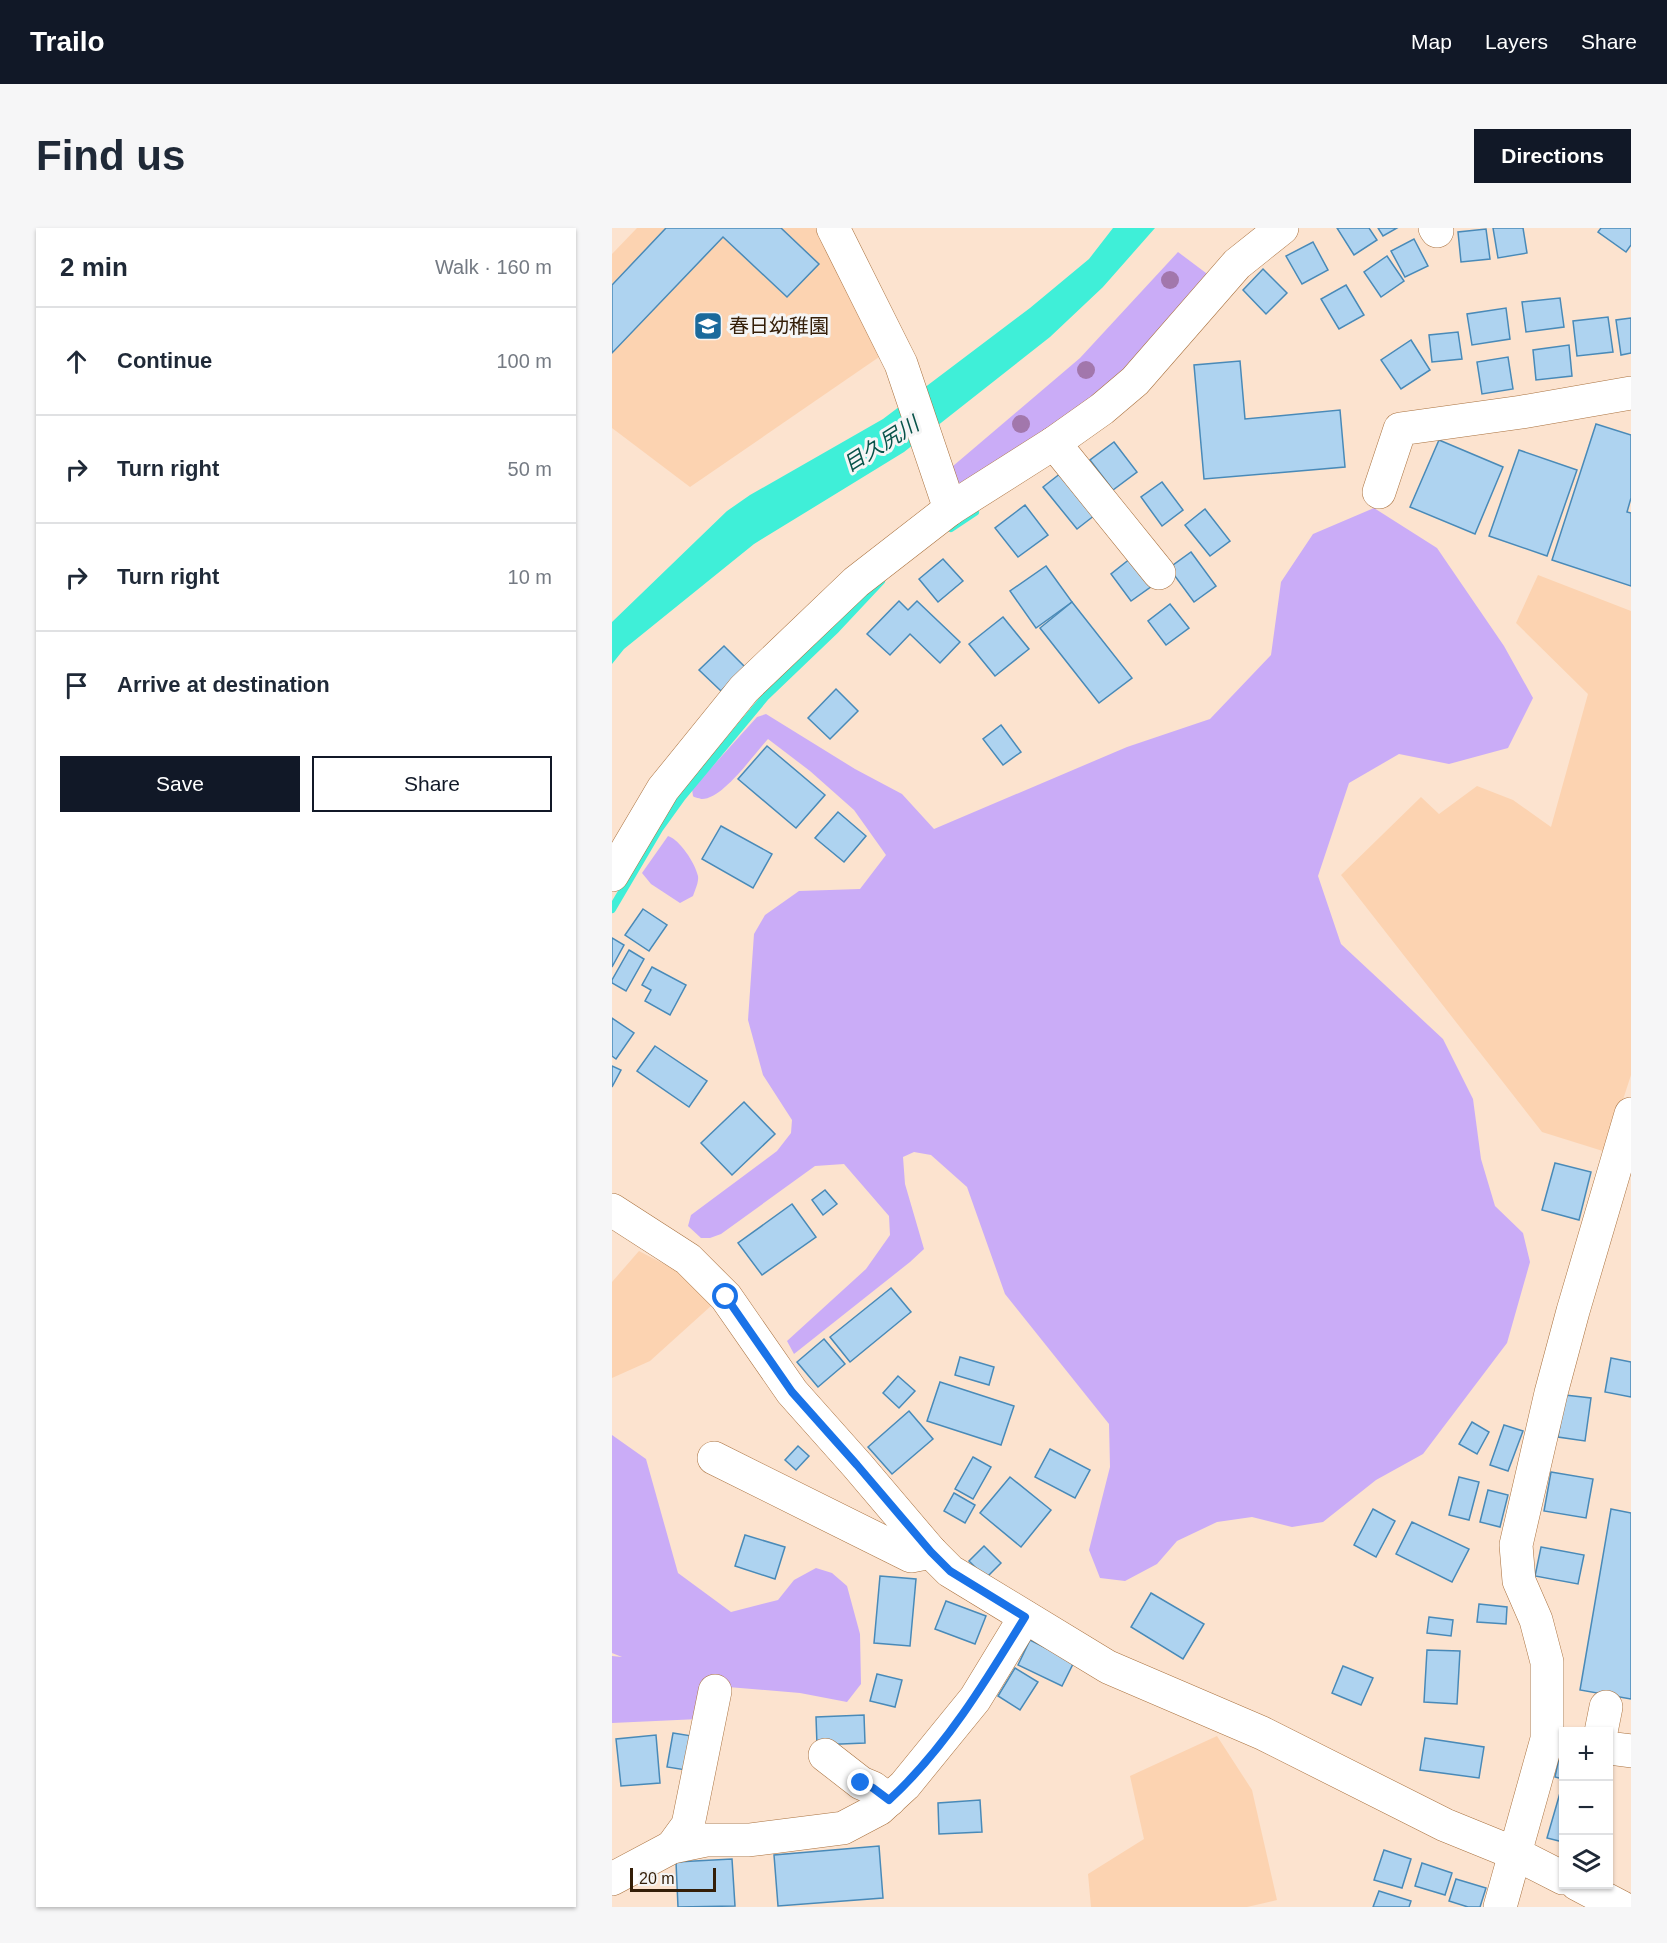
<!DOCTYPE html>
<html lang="en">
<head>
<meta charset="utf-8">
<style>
  :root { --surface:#fff; --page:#f6f6f7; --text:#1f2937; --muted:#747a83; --line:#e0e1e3; --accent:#111827 }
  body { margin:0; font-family:Helvetica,"Noto Sans JP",sans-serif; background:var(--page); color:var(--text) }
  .controls { position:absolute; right:18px; bottom:18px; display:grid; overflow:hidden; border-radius:0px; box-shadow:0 2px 4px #0004 }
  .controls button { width:54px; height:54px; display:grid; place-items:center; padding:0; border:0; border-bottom:2px solid var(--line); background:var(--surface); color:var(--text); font:30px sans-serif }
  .scale { position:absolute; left:18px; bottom:15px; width:86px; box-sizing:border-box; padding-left:6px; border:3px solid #341e08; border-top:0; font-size:16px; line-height:21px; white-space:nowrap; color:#341e08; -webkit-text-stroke:4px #f5f5f5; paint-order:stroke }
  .stop { position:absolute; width:18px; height:18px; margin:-14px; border:4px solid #1a73e8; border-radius:50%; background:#fff }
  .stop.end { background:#1a73e8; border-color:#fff; box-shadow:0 2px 6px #0008 }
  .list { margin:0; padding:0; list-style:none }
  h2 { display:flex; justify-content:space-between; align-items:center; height:78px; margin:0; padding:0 24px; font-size:26px }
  h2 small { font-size:20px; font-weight:400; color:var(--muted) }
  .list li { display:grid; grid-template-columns:39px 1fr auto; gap:18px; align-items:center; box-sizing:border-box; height:108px; padding:0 24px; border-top:2px solid var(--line) }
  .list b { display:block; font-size:22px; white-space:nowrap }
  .list em { font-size:20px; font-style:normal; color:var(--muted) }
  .actions { display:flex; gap:12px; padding:18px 24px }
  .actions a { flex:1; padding:14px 0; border:2px solid var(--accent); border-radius:0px; text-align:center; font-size:21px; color:var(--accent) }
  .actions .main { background:var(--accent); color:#fff }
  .icon { flex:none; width:33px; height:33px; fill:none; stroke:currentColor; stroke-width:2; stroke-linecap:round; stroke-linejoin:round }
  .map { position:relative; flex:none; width:1019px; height:1679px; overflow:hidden; border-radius:0px }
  header { display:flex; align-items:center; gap:36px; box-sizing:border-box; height:84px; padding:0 30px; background:var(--accent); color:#fff }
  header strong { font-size:28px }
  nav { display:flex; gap:33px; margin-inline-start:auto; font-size:21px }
  .intro { display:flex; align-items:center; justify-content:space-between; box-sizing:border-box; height:144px; padding:0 36px }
  h1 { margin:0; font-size:42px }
  .button { padding:15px 27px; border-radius:0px; background:var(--accent); color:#fff; font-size:21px; font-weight:700 }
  main { display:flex; gap:36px; padding:0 36px }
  aside { flex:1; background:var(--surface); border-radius:0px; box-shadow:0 2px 4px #0004 }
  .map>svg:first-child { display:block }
</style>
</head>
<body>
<header>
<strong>Trailo</strong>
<nav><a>Map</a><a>Layers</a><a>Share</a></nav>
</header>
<div class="intro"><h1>Find us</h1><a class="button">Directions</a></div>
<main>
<aside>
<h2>2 min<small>Walk · 160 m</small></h2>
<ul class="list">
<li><svg class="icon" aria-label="ahead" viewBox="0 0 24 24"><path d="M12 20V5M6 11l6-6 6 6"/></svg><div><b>Continue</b></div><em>100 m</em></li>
<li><svg class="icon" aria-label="right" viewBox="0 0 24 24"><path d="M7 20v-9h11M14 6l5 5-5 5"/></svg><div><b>Turn right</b></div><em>50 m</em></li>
<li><svg class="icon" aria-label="right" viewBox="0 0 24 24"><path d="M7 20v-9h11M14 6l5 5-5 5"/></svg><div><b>Turn right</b></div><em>10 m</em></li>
<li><svg class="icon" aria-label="arrive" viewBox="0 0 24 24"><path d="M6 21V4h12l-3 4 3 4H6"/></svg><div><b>Arrive at destination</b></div></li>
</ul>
<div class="actions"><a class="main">Save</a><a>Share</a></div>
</aside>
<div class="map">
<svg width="1019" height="1679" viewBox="0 0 1019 1679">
  <rect width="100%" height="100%" fill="#fce3cf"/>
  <g fill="#fcd3b1">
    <polygon points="25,0 207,0 270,127 78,259 0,200 0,26"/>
    <polygon points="926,347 1019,383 1019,847 994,924 930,904 729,647 809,569 827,586 865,558 901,572 939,599 976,466 904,395"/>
    <polygon points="27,1023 75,1048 100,1077 38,1133 0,1150 0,1054"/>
    <polygon points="605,1508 640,1562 665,1672 635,1679 479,1679 476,1646 532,1611 518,1548"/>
  </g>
  <g fill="#caacf7">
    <polygon points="566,24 602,51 509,154 348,256 334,244 468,130"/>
    <path d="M762 280 825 320 892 418 921 470 896 520 837 536 787 526 737 555 706 648 729 716 831 811 861 871 869 931 883 978 911 1005 918 1034 895 1115 811 1226 764 1252 711 1294 680 1299 640 1289 605 1294 565 1313 545 1336 513 1353 488 1350 477 1322 498 1239 497 1196 393 1066 355 959 319 927 302 924 291 929 293 956 312 1021 298 1034 182 1126 175 1113 254 1041 278 1007 277 988 232 936 203 938 109 1006 98 1010H89L76 998 79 987 165 923 179 905 180 892 151 847 136 792 142 706 153 687 187 663 248 661 274 627 242 582 198 543 156 511C142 526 111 571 90 571 90 571 81 569 81 568L80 561 145 489 154 486 243 541 290 566 322 601 515 519 598 491 659 427 669 354 701 306Z"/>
    <path d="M56 608C68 612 83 635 86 648 87 654 83 662 81 668L68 675 39 656 30 645Z"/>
    <polygon points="0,1207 34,1231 66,1345 119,1384 166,1372 182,1352 204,1340 220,1345 235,1358 248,1406 249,1456 235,1474 188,1465 116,1459 90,1452 87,1491 0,1495 0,1428 10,1429 0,1425"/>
  </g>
  <polygon fill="#3fefd8" points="501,0 543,0 491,59 438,109 292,224 142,316 12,421 0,436 0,394 115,283 138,267 271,191 418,80 477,31"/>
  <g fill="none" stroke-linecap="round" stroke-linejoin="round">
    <g stroke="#3fefd8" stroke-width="8">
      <polyline points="339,300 363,284"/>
      <polyline points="0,681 47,601 70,569 154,468 224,401 269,353"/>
    </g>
  </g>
  <g fill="#aed3f0" stroke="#498ab8" stroke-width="1.5">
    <polygon points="54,0 169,0 207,36 175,69 111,9 0,125 0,57"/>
    <polygon points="725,0 757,0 765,12 742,27"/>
    <polygon points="766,0 785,0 771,8"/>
    <polygon points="881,0 911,0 915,25 886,30"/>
    <polygon points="989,0 1019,0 1019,17 1014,24 986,4"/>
    <polygon points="874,1 878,31 849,34 846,4"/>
    <polygon points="802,11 816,38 793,49 779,23"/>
    <polygon points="701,14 716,42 690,56 674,28"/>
    <polygon points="775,28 792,53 769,69 752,44"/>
    <polygon points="651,41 675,65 654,86 631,62"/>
    <polygon points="734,57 752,87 727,101 709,71"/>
    <polygon points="948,70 952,99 914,104 910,74"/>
    <polygon points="894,80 898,111 860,117 855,86"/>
    <polygon points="996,89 1001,124 965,128 961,93"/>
    <polygon points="1019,90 1019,125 1009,127 1004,92"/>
    <polygon points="846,104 850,131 820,134 817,107"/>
    <polygon points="799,112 818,142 789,161 769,132"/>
    <polygon points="957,117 960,148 924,152 921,122"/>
    <polygon points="896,129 901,161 870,166 865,134"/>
    <polygon points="628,133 633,191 728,182 733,239 592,251 582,137"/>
    <polygon points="984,196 1019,207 1019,270 1015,284 1019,285 1019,358 940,332"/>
    <polygon points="827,212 891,239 863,306 798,279"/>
    <polygon points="502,214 525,244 501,262 478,232"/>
    <polygon points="907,222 965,242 935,328 877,308"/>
    <polygon points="449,245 483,287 465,301 431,259"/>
    <polygon points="550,254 571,282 550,298 529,269"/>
    <polygon points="413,277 436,307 406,329 383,300"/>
    <polygon points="593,281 618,313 598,328 573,297"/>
    <polygon points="579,324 604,358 582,374 557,340"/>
    <polygon points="519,330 540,358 519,373 499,346"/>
    <polygon points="331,331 351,353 326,374 307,351"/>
    <polygon points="434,338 460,374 424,400 398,363"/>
    <polygon points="287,373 296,382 305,373 348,414 328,435 298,406 278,427 255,406"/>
    <polygon points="460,374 520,450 487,475 428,400"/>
    <polygon points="558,376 577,400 554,417 536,393"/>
    <polygon points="391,389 417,421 383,448 357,416"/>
    <polygon points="112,418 133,439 109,463 87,442"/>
    <polygon points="224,461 246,483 218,511 196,490"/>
    <polygon points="389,497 409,524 391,537 371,511"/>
    <polygon points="155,518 213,567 184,600 126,551"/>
    <polygon points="226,584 254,608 232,634 203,610"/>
    <polygon points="109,598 160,626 141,660 90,631"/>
    <polygon points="31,681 55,697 37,723 13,707"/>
    <polygon points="0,710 12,717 0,739"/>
    <polygon points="17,722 32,731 14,763 0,755 0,752"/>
    <polygon points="40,739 74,757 58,787 33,773 39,762 30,757"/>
    <polygon points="0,790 22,805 4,831 0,828"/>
    <polygon points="43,818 95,853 77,879 25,843"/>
    <polygon points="0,838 9,842 0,859"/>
    <polygon points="132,874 163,906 120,947 89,915"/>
    <polygon points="943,935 979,944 967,992 930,982"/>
    <polygon points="213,962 225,976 211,987 200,972"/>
    <polygon points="180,976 204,1009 150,1047 126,1015"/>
    <polygon points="279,1060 299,1084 238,1134 218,1109"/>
    <polygon points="212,1111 233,1136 206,1159 185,1134"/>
    <polygon points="348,1129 382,1139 377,1157 343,1147"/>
    <polygon points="999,1130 1019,1134 1019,1169 993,1164"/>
    <polygon points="286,1148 303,1163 287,1180 271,1165"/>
    <polygon points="328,1154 402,1178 389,1217 315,1193"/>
    <polygon points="953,1167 979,1170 973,1213 946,1209"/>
    <polygon points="297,1183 321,1211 280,1246 256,1219"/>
    <polygon points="860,1194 877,1204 865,1226 847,1216"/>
    <polygon points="892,1197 911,1203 896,1243 878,1237"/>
    <polygon points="186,1218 197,1228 184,1242 173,1232"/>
    <polygon points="438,1221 478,1242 463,1270 423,1249"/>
    <polygon points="361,1229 379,1239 361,1271 343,1261"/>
    <polygon points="939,1244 981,1251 974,1290 932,1283"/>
    <polygon points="398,1249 439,1282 409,1319 368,1285"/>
    <polygon points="847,1249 867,1254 857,1292 837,1287"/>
    <polygon points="876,1262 896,1267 888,1299 868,1294"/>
    <polygon points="342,1265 363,1277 353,1295 332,1283"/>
    <polygon points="761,1281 783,1293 764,1329 742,1317"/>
    <polygon points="999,1281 1019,1285 1019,1471 968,1462"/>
    <polygon points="800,1294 857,1321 840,1354 784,1326"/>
    <polygon points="133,1307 173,1319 163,1351 123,1338"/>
    <polygon points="372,1318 389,1335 374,1350 357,1333"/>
    <polygon points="929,1319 972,1327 966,1356 923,1348"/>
    <polygon points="268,1348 304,1351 298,1418 262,1415"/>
    <polygon points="539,1365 592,1396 571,1431 519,1399"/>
    <polygon points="334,1373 374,1388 363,1416 323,1401"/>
    <polygon points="867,1376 895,1379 894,1396 865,1394"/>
    <polygon points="817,1389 841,1392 839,1408 815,1405"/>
    <polygon points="418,1412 462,1434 450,1458 406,1437"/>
    <polygon points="815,1422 848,1423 845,1476 812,1474"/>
    <polygon points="731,1438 761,1450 749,1477 720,1465"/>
    <polygon points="403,1440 426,1454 408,1482 386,1468"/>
    <polygon points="265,1446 290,1452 283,1479 258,1473"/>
    <polygon points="252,1487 253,1515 205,1517 204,1489"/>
    <polygon points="61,1505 80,1508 74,1542 55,1539"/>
    <polygon points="44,1507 48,1555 9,1558 4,1511"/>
    <polygon points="813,1510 872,1519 867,1550 808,1542"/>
    <polygon points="948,1525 951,1526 951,1551 943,1549"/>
    <polygon points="950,1558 951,1558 951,1614 935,1610"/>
    <polygon points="368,1572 370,1604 327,1606 326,1575"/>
    <polygon points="267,1618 271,1670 166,1678 162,1627"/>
    <polygon points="772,1622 799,1631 790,1660 762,1652"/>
    <polygon points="120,1631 123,1678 66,1679 64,1634"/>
    <polygon points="810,1635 840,1645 833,1667 803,1658"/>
    <polygon points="844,1651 874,1660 868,1679 856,1679 837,1673"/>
    <polygon points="767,1663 799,1673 797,1679 761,1679"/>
  </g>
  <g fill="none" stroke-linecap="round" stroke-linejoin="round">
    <g stroke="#a9713e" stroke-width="34">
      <g id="minor">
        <polyline points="221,0 289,136 338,281"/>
        <polyline points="823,0 825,3"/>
        <polyline points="442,215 547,345"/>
        <polyline points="767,264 788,201 910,184 1019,165"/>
        <polyline points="0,647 51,561 132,461 244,354 338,281 442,215 490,181 523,153 625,36 670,0"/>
        <polyline points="0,982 76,1031 114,1069 180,1164 245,1237 319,1324 338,1343 496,1439 650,1505 833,1597 902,1625 951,1650"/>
        <polyline points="102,1230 299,1328 319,1324"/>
        <polyline points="989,1504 994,1479"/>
        <polyline points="996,1520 1019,1523"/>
        <polyline points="213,1527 249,1555 261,1560 277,1572"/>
        <polyline points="60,1619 76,1597 103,1463"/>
        <polyline points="0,1651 60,1619 94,1612 137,1612 231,1600 267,1581 293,1557 363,1471 413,1389"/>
        <polyline points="965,1656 1009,1679"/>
        <polyline points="888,1679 935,1511 935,1434 924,1392 907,1353 904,1317 939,1165 961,1083 1019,886"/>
      </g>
    </g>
    <use href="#minor" stroke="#fff" stroke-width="33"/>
  </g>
  <g fill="#a277ac">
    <circle cx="558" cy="52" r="9"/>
    <circle cx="474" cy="142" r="9"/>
    <circle cx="409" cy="196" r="9"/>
  </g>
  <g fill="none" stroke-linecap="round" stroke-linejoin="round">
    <path stroke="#1a73e8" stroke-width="8" d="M114 1069 180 1164 245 1237 319 1324 338 1343 413 1389C374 1453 332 1522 277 1572L261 1560 249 1555"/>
  </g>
  <defs>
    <g id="school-square" transform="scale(1.5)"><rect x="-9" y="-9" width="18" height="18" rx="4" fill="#1b6a9c" stroke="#f5f5f5"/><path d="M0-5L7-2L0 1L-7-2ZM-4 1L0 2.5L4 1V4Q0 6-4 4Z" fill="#fff"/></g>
  </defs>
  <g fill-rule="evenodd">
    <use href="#school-square" x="96" y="98"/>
  </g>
  <g text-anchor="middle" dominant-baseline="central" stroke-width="6" stroke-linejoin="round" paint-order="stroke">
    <g font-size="20" fill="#341e08" stroke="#f5f5f5" text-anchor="start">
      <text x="117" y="98">春日幼稚園</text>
    </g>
    <g font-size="21" font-style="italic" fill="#08534a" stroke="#f5f5f5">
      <text transform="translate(269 216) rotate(-32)">目久尻川</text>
    </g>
  </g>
</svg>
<div class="controls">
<button>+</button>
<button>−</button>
<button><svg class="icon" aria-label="layers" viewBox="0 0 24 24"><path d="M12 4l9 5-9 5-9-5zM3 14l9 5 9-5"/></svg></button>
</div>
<div class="scale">20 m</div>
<div class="stop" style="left:114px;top:1069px"></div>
<div class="stop end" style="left:249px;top:1555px"></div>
</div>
</main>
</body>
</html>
